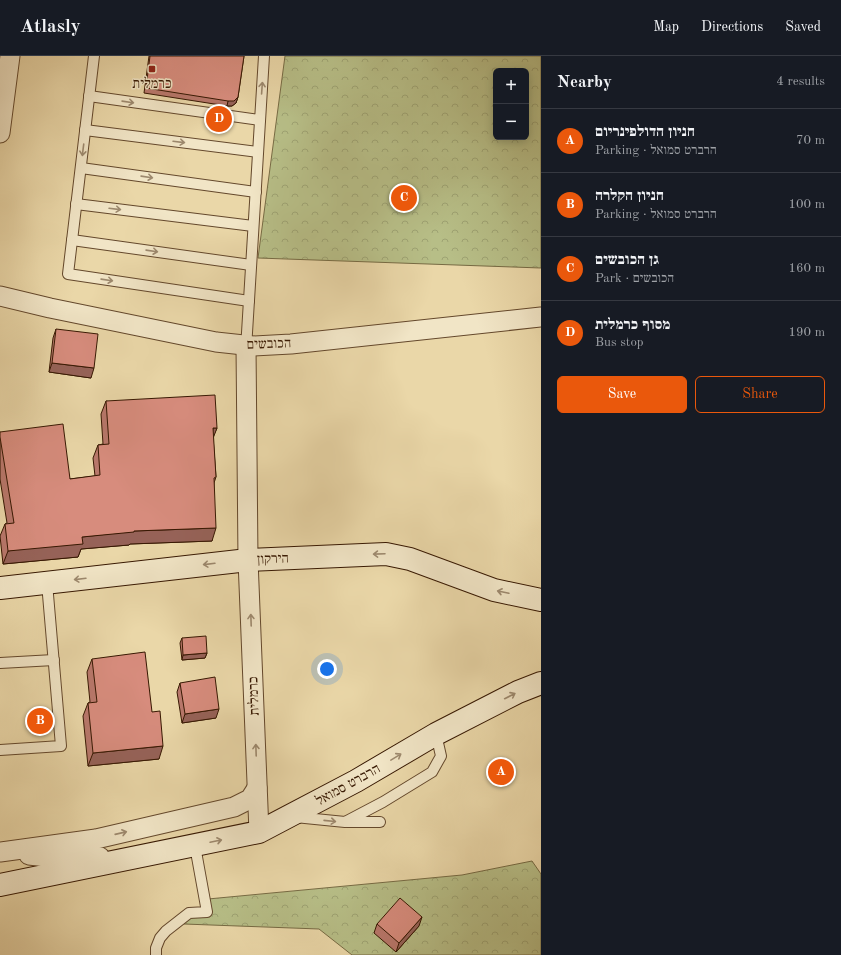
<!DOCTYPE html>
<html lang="en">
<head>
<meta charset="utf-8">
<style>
  :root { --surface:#171b24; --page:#242831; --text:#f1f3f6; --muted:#9ea1a6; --line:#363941; --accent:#ea580c }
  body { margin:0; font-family:"Old Standard TT","Frank Ruhl Libre",serif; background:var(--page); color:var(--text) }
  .controls { position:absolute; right:12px; top:12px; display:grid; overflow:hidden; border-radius:6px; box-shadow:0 2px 10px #0003 }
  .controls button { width:36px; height:36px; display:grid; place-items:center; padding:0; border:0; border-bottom:1px solid var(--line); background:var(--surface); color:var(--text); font:20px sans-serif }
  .you { position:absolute; left:327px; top:613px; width:14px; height:14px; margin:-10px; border:3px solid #fff; border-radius:50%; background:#1a73e8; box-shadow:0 0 0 6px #1a73e833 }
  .badge { display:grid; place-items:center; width:26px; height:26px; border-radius:50%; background:var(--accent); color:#fff; font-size:13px; font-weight:700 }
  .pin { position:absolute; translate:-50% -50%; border:2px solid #fff; box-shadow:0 1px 4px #0006 }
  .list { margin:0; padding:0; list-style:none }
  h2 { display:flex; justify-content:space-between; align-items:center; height:52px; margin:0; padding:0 16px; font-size:17px }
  h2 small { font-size:13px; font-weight:400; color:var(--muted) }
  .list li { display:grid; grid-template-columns:26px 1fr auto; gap:12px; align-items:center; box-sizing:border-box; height:64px; padding:0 16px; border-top:1px solid var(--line) }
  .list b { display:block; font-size:15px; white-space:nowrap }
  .list p { margin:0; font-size:13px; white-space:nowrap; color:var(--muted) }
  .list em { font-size:13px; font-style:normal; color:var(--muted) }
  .actions { display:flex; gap:8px; padding:12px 16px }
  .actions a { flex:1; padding:9px 0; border:1px solid var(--accent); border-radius:6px; text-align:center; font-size:14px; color:var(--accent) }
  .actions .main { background:var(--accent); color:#fff }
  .map { position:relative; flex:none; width:541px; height:899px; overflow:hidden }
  header { display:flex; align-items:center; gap:24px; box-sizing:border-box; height:56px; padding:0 20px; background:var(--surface); border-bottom:1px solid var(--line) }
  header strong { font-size:19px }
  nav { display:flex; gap:22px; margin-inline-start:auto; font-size:14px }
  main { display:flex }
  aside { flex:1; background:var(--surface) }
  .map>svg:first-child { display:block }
</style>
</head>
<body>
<header>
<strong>Atlasly</strong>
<nav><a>Map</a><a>Directions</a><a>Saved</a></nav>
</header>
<main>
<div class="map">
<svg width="541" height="899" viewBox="0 0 541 899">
  <defs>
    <pattern id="park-crowns" width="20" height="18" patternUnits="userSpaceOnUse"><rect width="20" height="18" fill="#b7be87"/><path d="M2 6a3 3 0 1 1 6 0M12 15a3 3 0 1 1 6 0" fill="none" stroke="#9ea373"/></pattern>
  </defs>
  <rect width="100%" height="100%" fill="#ead7a8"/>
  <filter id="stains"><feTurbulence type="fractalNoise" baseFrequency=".005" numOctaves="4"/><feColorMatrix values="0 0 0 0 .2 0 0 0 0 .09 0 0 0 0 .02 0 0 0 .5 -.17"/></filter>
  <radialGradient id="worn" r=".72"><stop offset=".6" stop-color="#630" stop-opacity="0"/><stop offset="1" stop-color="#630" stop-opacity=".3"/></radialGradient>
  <g fill="url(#park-crowns)" stroke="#776b44" fill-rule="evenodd">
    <path d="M285 0H541V212L258 202ZM496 15H526V81H496Z"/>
    <polygon points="532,805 541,818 541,899 352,899 319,873 184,868 208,843 462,819"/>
  </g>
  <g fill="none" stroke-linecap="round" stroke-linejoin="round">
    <g stroke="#64482c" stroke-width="12">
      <g id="service">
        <polyline points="94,0 68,218 249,245"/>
        <polyline points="89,40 260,64"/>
        <polyline points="85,74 258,96"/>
        <polyline points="81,112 256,136"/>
        <polyline points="76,148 253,170"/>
        <polyline points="72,184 251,209"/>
        <polyline points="246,293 264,0"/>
        <polyline points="0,607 54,604"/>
        <polyline points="0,694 61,690 47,527"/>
        <polyline points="295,761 345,766 383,746 432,716 441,700 436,678"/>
        <polyline points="347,766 380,766"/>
        <polyline points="156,899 156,892 160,882 166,875 189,857 207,856 195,790"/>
      </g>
    </g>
    <g stroke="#64482c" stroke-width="21">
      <g id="minor">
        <polyline points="0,77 10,0"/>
        <polyline points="0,240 50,252 216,286 253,290 291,288 541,261"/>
        <polyline points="246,290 248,504 259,776"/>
        <polyline points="0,796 96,783 234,751 250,743 257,732"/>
        <polyline points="29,799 64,803 100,801"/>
      </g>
    </g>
    <g stroke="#371802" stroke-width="24">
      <g id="secondary">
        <polyline points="0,532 248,504 386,498 410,503 494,534 541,544"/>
        <polyline points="0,829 259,776 356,725 436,678 518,636 541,627"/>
      </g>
    </g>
    <use href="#service" stroke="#f1e5c6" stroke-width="10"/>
    <use href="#minor" stroke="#f1e5c6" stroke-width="19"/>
    <use href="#secondary" stroke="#f1e5c6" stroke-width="22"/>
  </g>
  <g fill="#b9786c" stroke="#371802">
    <polygon points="149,0 244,0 238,41 236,47 232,50 227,50 144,37"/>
    <polygon points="56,273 91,322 49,316 53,282"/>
    <polygon points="106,345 217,372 213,381 216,421 214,427 212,485 130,488 129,489 81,493 78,501 3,508 0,480 5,468 7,467 0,423 0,376 70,423 95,420 93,402 98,389 103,388 101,358"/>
    <polygon points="182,582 207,597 205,602 182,604 180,587"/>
    <polygon points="92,603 152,656 159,703 88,710 83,660 88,647 90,646 87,616"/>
    <polygon points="180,627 216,662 182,667 177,636"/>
    <polygon points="377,868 419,870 396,896 374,877"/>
  </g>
  <g fill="#966258" stroke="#371802">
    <polygon points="238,41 236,47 232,50 227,50 228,45"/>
    <polygon points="52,307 94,312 91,322 49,316"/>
    <polygon points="213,372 217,372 212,385"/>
    <polygon points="216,472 212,485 130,488 129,489 81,493 78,501 3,508 8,495 82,481 134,475"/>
    <polygon points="207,597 205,602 182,604 183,599"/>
    <polygon points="219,653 216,662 182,667 185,658"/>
    <polygon points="163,690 159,703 88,710 93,697"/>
    <polygon points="422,861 419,870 396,896 399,887"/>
  </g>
  <g fill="#d78c7d" stroke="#371802">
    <polygon points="150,0 244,0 238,41 234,45 228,45 146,32"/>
    <polygon points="56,273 98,278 94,312 52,307"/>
    <polygon points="215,339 217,372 213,372 216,421 214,422 216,472 134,475 134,476 82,481 83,488 8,495 5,468 14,467 0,381 0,376 63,368 70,423 100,419 98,389 109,388 106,345"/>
    <polygon points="206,580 207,597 183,599 182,582"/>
    <polygon points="145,596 152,656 160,655 163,690 93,697 88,647 97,646 92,603"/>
    <polygon points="215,621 219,653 185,658 180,627"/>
    <polygon points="400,842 422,861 399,887 377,868"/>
  </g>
  <defs><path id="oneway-shaft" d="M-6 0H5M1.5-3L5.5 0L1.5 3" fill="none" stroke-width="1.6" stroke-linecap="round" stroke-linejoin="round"/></defs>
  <g stroke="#9d896e">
    <use href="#oneway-shaft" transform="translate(262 32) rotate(-86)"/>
    <use href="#oneway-shaft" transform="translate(128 46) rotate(8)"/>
    <use href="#oneway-shaft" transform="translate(179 86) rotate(7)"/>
    <use href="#oneway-shaft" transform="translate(83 94) rotate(97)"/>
    <use href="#oneway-shaft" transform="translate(147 121) rotate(8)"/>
    <use href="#oneway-shaft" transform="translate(115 153) rotate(7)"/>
    <use href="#oneway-shaft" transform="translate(152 195) rotate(8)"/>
    <use href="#oneway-shaft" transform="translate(107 224) rotate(8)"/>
    <use href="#oneway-shaft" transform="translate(379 498) rotate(178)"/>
    <use href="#oneway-shaft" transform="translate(209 508) rotate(173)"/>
    <use href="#oneway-shaft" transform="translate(80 523) rotate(173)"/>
    <use href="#oneway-shaft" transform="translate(503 536) rotate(-168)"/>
    <use href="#oneway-shaft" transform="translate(251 564) rotate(-92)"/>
    <use href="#oneway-shaft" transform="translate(510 640) rotate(-27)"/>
    <use href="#oneway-shaft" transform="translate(256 694) rotate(-92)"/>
    <use href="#oneway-shaft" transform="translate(396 701) rotate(-31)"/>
    <use href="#oneway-shaft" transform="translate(330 765) rotate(6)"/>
    <use href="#oneway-shaft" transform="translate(121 777) rotate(-13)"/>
    <use href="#oneway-shaft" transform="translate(216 785) rotate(-12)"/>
  </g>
  <rect fill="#8f2418" stroke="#f1e5c6" stroke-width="1.5" x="148" y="9" width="8" height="8" rx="2"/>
  <g text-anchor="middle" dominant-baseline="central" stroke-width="3" stroke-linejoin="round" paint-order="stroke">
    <g font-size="14" fill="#371802" stroke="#f1e5c6">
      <text x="152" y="28">כרמלית</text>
    </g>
    <g font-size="14" fill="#371802" stroke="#f1e5c6">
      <text transform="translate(269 288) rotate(-2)">הכובשים</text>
      <text transform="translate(273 503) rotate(-2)">הירקון</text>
      <text transform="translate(254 640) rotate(-92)">כרמלית</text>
      <text transform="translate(348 729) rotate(-29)">הרברט סמואל</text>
    </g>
  </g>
  <rect width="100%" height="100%" filter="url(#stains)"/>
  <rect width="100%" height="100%" fill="url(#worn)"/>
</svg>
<div class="controls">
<button>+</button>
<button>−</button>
</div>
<div class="you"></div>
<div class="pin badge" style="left:501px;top:716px">A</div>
<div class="pin badge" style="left:40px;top:665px">B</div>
<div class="pin badge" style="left:404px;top:142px">C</div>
<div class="pin badge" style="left:219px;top:63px">D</div>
</div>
<aside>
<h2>Nearby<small>4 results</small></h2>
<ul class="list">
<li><span class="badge">A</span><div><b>חניון הדולפינריום</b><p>Parking · הרברט סמואל</p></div><em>70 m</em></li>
<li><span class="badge">B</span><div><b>חניון הקלרה</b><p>Parking · הרברט סמואל</p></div><em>100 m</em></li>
<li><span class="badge">C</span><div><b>גן הכובשים</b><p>Park · הכובשים</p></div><em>160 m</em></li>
<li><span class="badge">D</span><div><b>מסוף כרמלית</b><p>Bus stop</p></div><em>190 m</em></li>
</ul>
<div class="actions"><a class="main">Save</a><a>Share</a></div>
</aside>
</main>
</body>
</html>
